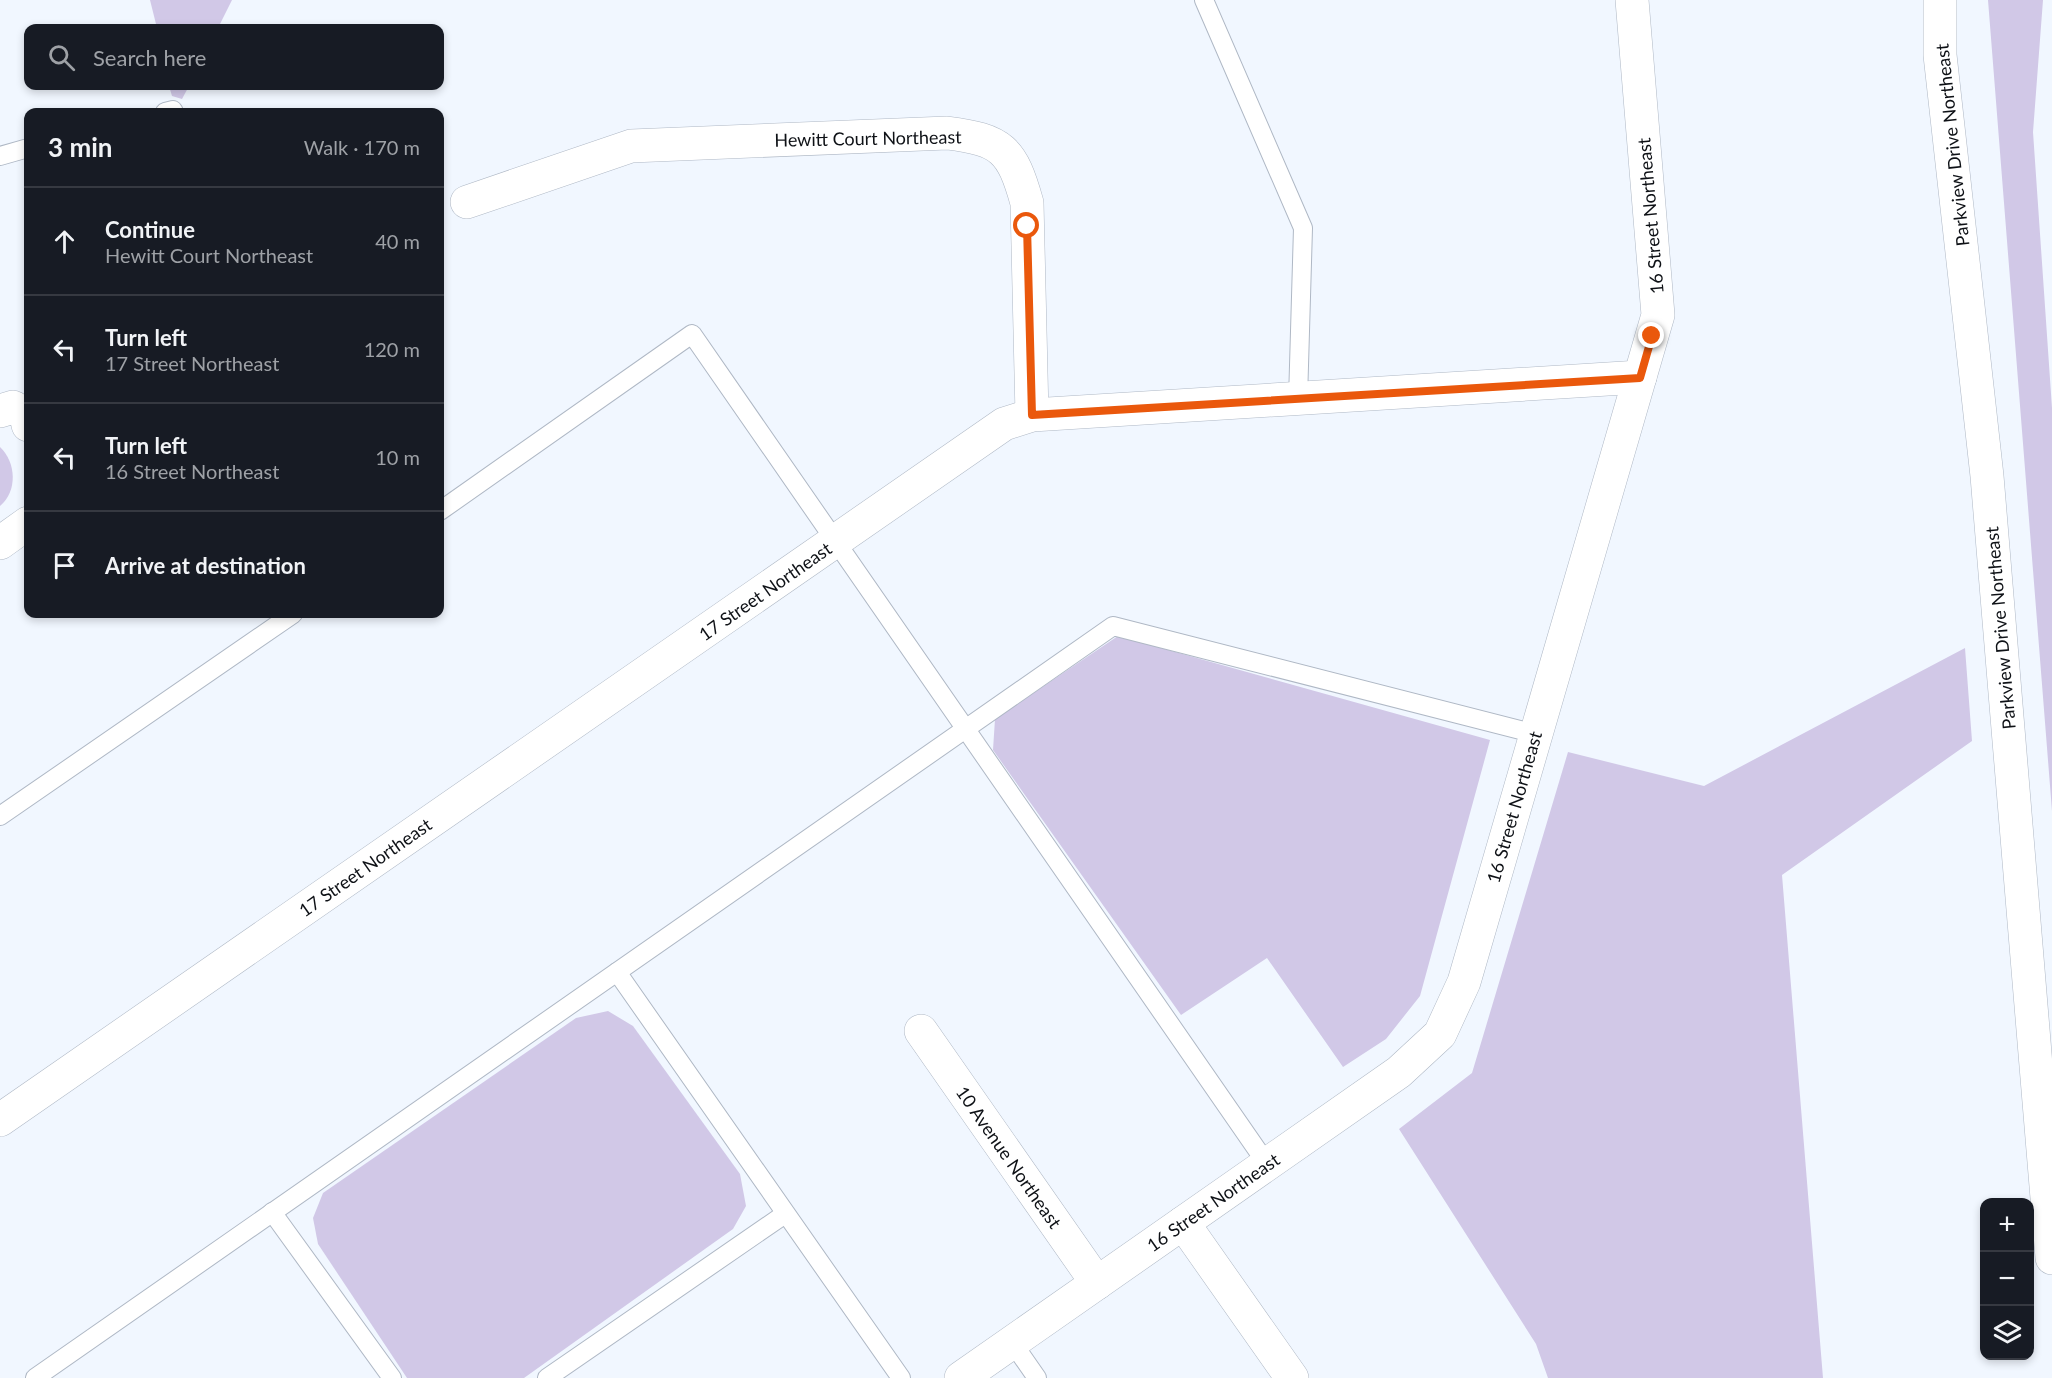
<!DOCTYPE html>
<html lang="en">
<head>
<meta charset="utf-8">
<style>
  :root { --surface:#171b24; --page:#242831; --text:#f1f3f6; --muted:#9ea1a6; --line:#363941 }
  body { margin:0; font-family:Lato,sans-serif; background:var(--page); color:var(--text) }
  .controls { position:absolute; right:18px; bottom:18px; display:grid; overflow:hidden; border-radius:12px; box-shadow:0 3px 9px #0003 }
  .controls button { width:54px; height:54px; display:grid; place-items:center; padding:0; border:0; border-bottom:2px solid var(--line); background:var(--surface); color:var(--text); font:30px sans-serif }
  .stop { position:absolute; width:18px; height:18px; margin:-14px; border:4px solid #ea580c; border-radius:50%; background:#fff }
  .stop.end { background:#ea580c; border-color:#fff; box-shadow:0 2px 6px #0008 }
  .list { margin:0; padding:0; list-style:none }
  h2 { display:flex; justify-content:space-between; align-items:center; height:78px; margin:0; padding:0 24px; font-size:26px }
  h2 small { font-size:20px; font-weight:400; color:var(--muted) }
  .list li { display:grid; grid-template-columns:39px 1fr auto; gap:18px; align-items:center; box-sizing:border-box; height:108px; padding:0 24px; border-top:2px solid var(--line) }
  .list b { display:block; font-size:22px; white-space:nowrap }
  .list p { margin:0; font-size:20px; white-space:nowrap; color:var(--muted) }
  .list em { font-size:20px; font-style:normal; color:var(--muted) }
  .icon { flex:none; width:33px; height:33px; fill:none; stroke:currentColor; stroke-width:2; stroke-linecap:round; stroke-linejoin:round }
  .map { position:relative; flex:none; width:2052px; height:1378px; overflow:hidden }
  .search { position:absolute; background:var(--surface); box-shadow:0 3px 9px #0003; left:24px; top:24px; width:420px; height:66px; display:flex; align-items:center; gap:15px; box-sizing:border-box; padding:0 21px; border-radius:12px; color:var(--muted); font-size:22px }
  .panel { position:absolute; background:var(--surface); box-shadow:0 3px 9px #0003; left:24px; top:108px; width:420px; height:510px; border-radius:12px }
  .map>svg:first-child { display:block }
</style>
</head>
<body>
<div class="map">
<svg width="2052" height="1378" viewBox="0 0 2052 1378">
  <rect width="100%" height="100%" fill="#f1f7ff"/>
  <g fill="#d1c8e7">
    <polygon points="150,0 232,0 218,28 157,28"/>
    <polygon points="1988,0 2043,0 2033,132 2052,408 2052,811"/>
    <polygon points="169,86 189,86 182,99 172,96"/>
    <path d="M0 447C16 462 18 491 0 506Z"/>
    <polygon points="1118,636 1490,740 1420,996 1386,1039 1343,1067 1267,958 1181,1015 993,750 995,719"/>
    <polygon points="1965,648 1972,741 1782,875 1823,1378 1548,1378 1536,1344 1399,1129 1472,1073 1568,752 1704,786"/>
    <polygon points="608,1011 633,1026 740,1174 746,1206 733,1229 524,1378 407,1378 318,1244 313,1218 323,1193 576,1018"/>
  </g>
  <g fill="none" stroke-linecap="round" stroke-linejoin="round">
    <g stroke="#afb8c5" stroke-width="20">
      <g id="lane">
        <polyline points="1204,0 1303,228 1298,400"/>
        <polyline points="165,112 173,110 174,112"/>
        <polyline points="0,156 28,148"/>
        <polyline points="440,511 692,334 1267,1164"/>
        <polyline points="0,816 293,614"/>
        <polyline points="617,972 901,1378"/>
        <polyline points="272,1212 392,1378"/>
        <polyline points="1012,1342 1037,1378"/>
        <polyline points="35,1378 1113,626 1536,734"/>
        <polyline points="547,1378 785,1214"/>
      </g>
    </g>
    <g stroke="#afb8c5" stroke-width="34">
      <g id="street">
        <polyline points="1940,0 1940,55 1987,476 2052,1258"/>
        <path d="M467 202 631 146 947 133C1002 140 1012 149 1027 203L1032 415"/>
        <polyline points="0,411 13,407 26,415 28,425"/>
        <polyline points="0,543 28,523"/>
        <polyline points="921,1031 1097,1283"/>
        <polyline points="0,1120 1004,424 1032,415 1640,377"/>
        <polyline points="1183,1223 1292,1378"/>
        <polyline points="961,1378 1399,1072 1440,1034 1464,982 1658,315 1632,0"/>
      </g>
    </g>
    <use href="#lane" stroke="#fff" stroke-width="18"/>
    <use href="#street" stroke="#fff" stroke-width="33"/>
  </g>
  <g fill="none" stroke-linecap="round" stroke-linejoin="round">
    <polyline stroke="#ea580c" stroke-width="8" points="1027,226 1032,415 1640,378 1652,336"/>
  </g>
  <g text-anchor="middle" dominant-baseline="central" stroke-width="5" stroke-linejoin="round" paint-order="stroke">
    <g font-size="18" fill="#0e1116" stroke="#fff">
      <text transform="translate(868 138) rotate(-1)">Hewitt Court Northeast</text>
      <text transform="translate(1952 145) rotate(-96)">Parkview Drive Northeast</text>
      <text transform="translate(1650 216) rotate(-95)">16 Street Northeast</text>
      <text transform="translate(765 591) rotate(-35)">17 Street Northeast</text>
      <text transform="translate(2000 628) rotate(-95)">Parkview Drive Northeast</text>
      <text transform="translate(1514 807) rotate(-74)">16 Street Northeast</text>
      <text transform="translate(365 867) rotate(-35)">17 Street Northeast</text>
      <text transform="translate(1009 1157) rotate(55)">10 Avenue Northeast</text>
      <text transform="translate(1213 1202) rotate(-35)">16 Street Northeast</text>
    </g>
  </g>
</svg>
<div class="controls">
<button>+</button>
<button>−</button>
<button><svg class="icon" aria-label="layers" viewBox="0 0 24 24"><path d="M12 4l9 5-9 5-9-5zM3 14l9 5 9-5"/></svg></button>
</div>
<div class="stop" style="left:1027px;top:226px"></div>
<div class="stop end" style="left:1652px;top:336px"></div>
<div class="search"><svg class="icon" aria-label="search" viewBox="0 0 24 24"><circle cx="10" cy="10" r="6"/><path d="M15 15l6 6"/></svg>Search here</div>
<section class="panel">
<h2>3 min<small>Walk · 170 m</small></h2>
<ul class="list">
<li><svg class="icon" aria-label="ahead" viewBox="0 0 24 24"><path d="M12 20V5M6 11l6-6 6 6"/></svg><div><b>Continue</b><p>Hewitt Court Northeast</p></div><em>40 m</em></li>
<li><svg class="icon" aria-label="left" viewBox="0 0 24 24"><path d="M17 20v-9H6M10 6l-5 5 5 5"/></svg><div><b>Turn left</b><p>17 Street Northeast</p></div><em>120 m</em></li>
<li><svg class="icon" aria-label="left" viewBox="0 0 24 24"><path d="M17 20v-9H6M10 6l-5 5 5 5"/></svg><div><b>Turn left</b><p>16 Street Northeast</p></div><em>10 m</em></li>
<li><svg class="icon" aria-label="arrive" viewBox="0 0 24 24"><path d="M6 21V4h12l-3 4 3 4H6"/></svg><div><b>Arrive at destination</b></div></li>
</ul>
</section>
</div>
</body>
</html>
